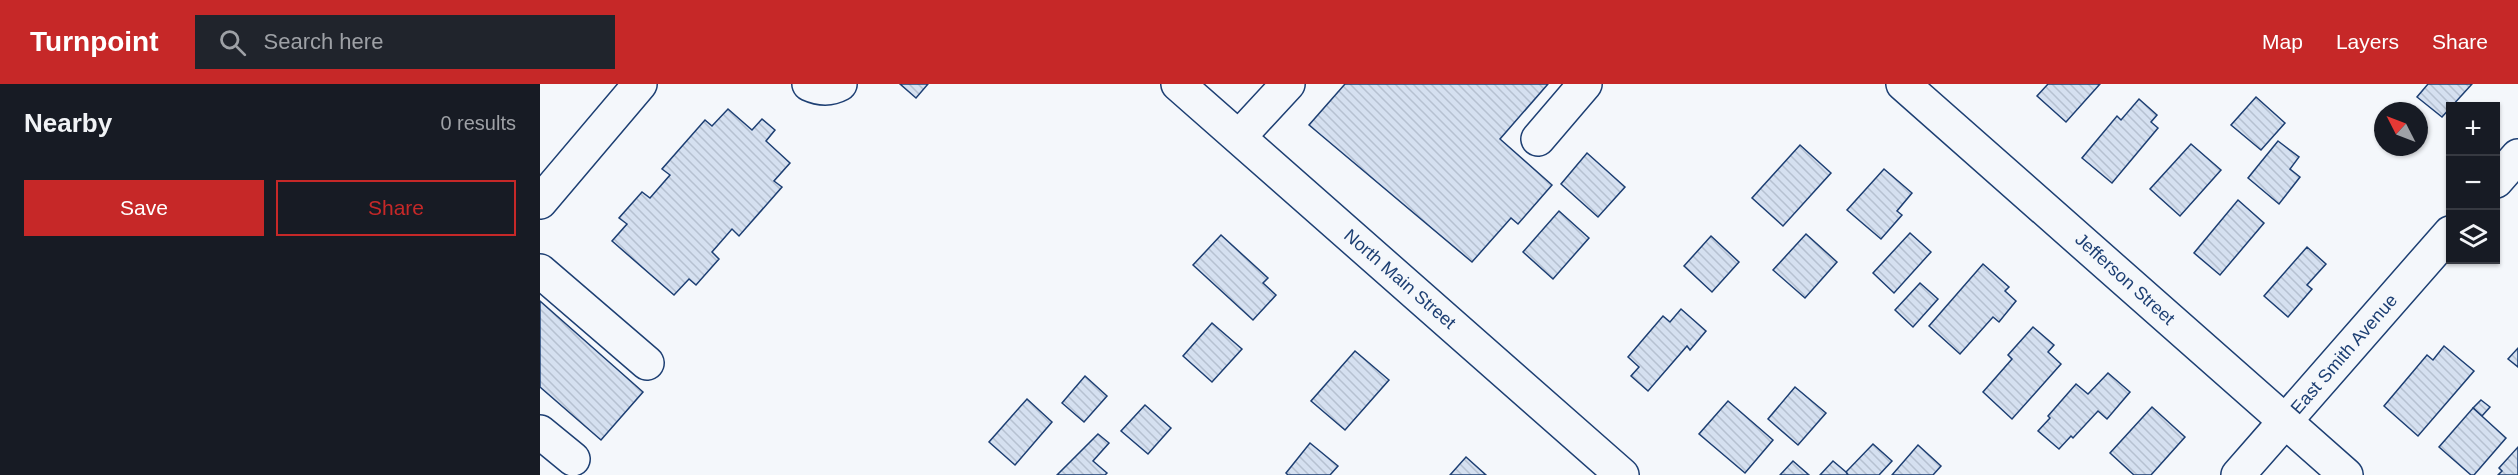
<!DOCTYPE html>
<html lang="en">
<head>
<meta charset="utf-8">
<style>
  :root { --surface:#171b24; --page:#20242c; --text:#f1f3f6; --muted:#9ea1a6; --line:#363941; --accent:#c62828 }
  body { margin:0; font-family:Helvetica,sans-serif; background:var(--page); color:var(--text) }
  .controls { position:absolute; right:18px; top:18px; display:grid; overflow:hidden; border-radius:0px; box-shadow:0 2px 4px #0004 }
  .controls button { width:54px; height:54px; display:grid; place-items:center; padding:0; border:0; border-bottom:2px solid var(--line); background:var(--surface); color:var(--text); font:30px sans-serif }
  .compass { position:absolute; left:1834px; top:18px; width:54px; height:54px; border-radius:50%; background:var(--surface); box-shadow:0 2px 4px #0004; rotate:312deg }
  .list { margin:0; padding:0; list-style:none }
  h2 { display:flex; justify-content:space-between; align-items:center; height:78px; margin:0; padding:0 24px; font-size:26px }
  h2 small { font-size:20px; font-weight:400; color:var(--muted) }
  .actions { display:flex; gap:12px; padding:18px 24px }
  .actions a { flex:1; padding:14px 0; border:2px solid var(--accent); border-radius:0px; text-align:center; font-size:21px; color:var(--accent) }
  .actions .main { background:var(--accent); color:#fff }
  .icon { flex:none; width:33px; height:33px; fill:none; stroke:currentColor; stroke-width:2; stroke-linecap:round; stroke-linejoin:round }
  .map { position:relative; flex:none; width:1978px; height:391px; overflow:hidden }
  header { display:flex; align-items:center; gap:36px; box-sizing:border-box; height:84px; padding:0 30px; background:var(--accent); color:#fff }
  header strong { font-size:28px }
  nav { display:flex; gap:33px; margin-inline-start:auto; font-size:21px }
  .search { width:420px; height:54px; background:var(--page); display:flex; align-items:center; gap:15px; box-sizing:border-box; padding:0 21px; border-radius:0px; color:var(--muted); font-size:22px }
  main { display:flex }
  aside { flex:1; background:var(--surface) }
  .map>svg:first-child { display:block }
</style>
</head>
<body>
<header>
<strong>Turnpoint</strong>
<div class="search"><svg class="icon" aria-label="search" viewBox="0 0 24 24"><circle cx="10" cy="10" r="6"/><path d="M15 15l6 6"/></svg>Search here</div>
<nav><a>Map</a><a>Layers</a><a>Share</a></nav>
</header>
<main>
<aside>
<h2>Nearby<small>0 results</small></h2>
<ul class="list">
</ul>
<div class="actions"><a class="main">Save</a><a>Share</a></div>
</aside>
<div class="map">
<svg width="1978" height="391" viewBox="0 0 1978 391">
  <defs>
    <pattern id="building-back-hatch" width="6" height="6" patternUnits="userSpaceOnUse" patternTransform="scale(1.5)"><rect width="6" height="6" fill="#d5e0f0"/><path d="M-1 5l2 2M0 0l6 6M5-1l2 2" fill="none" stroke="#b6c1d1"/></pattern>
  </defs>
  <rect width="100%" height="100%" fill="#f4f7fb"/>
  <g fill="url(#building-back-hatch)" stroke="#1d3f73" stroke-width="1.5">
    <polygon points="360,0 388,0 376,14"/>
    <polygon points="805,0 1008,0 960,55 1012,101 978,140 971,134 932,178 769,41"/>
    <polygon points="1508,0 1560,0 1526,38 1497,12"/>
    <polygon points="1888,0 1932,0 1902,33 1877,13"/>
    <polygon points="1716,13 1745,39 1721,66 1691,41"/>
    <polygon points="1599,15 1617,31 1611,38 1618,44 1572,99 1542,74 1577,32 1581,36"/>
    <polygon points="188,25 212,46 222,35 235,46 226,57 250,79 234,97 242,103 199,152 192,145 172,168 179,175 156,201 149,195 134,211 72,157 87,140 79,134 102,108 110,114 130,91 122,85 165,36 172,42"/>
    <polygon points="1738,57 1759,73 1750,85 1760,93 1739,120 1708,94"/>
    <polygon points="1651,60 1681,86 1640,132 1610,105"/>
    <polygon points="1260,61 1291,89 1243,142 1212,114"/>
    <polygon points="1047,69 1085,103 1058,133 1021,100"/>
    <polygon points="1344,85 1372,109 1357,127 1362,131 1341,155 1307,126"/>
    <polygon points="1698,116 1724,139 1680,191 1654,169"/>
    <polygon points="1019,127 1049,154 1013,195 983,168"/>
    <polygon points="1370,149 1391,168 1354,209 1333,189"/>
    <polygon points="1266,150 1297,178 1265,214 1233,186"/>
    <polygon points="681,151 728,194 723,199 736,211 713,236 653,181"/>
    <polygon points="1171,152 1199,178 1172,208 1144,182"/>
    <polygon points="1767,163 1786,180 1767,201 1772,205 1748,233 1724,212"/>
    <polygon points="1443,180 1469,203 1465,207 1476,217 1459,238 1453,233 1420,270 1389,242"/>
    <polygon points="1380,199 1398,215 1373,243 1355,226"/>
    <polygon points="0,217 103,308 61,356 0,303"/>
    <polygon points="1141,225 1166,247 1150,266 1147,262 1108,307 1091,292 1099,283 1088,273 1123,232 1130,238"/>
    <polygon points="672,239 702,265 672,298 643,272"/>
    <polygon points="1493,243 1514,261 1508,268 1521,280 1472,335 1443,308 1472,275 1468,271"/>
    <polygon points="1904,262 1934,287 1878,352 1844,322 1887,271 1893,276"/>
    <polygon points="1978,264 1978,283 1968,275"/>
    <polygon points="815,267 849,296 805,346 771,317"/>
    <polygon points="1568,289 1590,308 1567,335 1558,327 1533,354 1531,352 1519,365 1498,347 1510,334 1508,332 1536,300 1548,310"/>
    <polygon points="545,292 567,312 544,338 522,319"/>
    <polygon points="1255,303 1286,329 1258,361 1228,335"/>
    <polygon points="487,315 512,338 475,381 449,358"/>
    <polygon points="1941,316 1950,323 1942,332 1933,324"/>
    <polygon points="1188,317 1233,356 1205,389 1159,350"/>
    <polygon points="605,321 631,344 608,370 581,347"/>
    <polygon points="1612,323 1645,353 1611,391 1594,391 1570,369"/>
    <polygon points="1933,324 1966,354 1934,391 1931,391 1899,363"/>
    <polygon points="558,350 569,359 553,377 567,389 565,391 517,391"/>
    <polygon points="770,359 798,382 790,391 748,391 746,389"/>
    <polygon points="1333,360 1352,377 1339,391 1308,391 1306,388"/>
    <polygon points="1378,361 1401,382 1393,391 1352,391"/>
    <polygon points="1978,363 1978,391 1958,391 1962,387 1959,384"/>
    <polygon points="926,373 946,391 910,391"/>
    <polygon points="1253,377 1269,391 1240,391"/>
    <polygon points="1293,377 1306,388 1308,391 1280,391"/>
  </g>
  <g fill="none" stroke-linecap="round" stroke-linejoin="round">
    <g stroke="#1d3f73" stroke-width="36">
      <g id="minor">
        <path d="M269 0C280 5 289 6 300 0"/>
        <polyline points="638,0 1082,391"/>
        <polyline points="1363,0 1806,391"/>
        <polyline points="699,53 748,0"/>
        <polyline points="998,55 1045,0"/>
        <polyline points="1956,97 1978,72"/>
        <polyline points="0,118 100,0"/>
        <polyline points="0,187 107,279"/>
        <polyline points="0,348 33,375"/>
        <polyline points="1698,391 1910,149"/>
      </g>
    </g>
    <use href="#minor" stroke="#f4f7fb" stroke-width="33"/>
  </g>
  <g text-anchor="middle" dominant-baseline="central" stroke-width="4.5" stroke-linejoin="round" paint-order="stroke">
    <g font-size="18" fill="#1d3f73" stroke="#f4f7fb">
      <text transform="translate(860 195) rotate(41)">North Main Street</text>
      <text transform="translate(1585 195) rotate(42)">Jefferson Street</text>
      <text transform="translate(1804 270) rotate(-49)">East Smith Avenue</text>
    </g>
  </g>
</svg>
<div class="controls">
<button>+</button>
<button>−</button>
<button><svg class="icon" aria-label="layers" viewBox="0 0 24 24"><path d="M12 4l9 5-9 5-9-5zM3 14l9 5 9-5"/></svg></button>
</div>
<svg class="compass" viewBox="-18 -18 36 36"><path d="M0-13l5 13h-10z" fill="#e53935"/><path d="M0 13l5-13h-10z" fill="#9ea1a6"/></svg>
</div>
</main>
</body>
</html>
